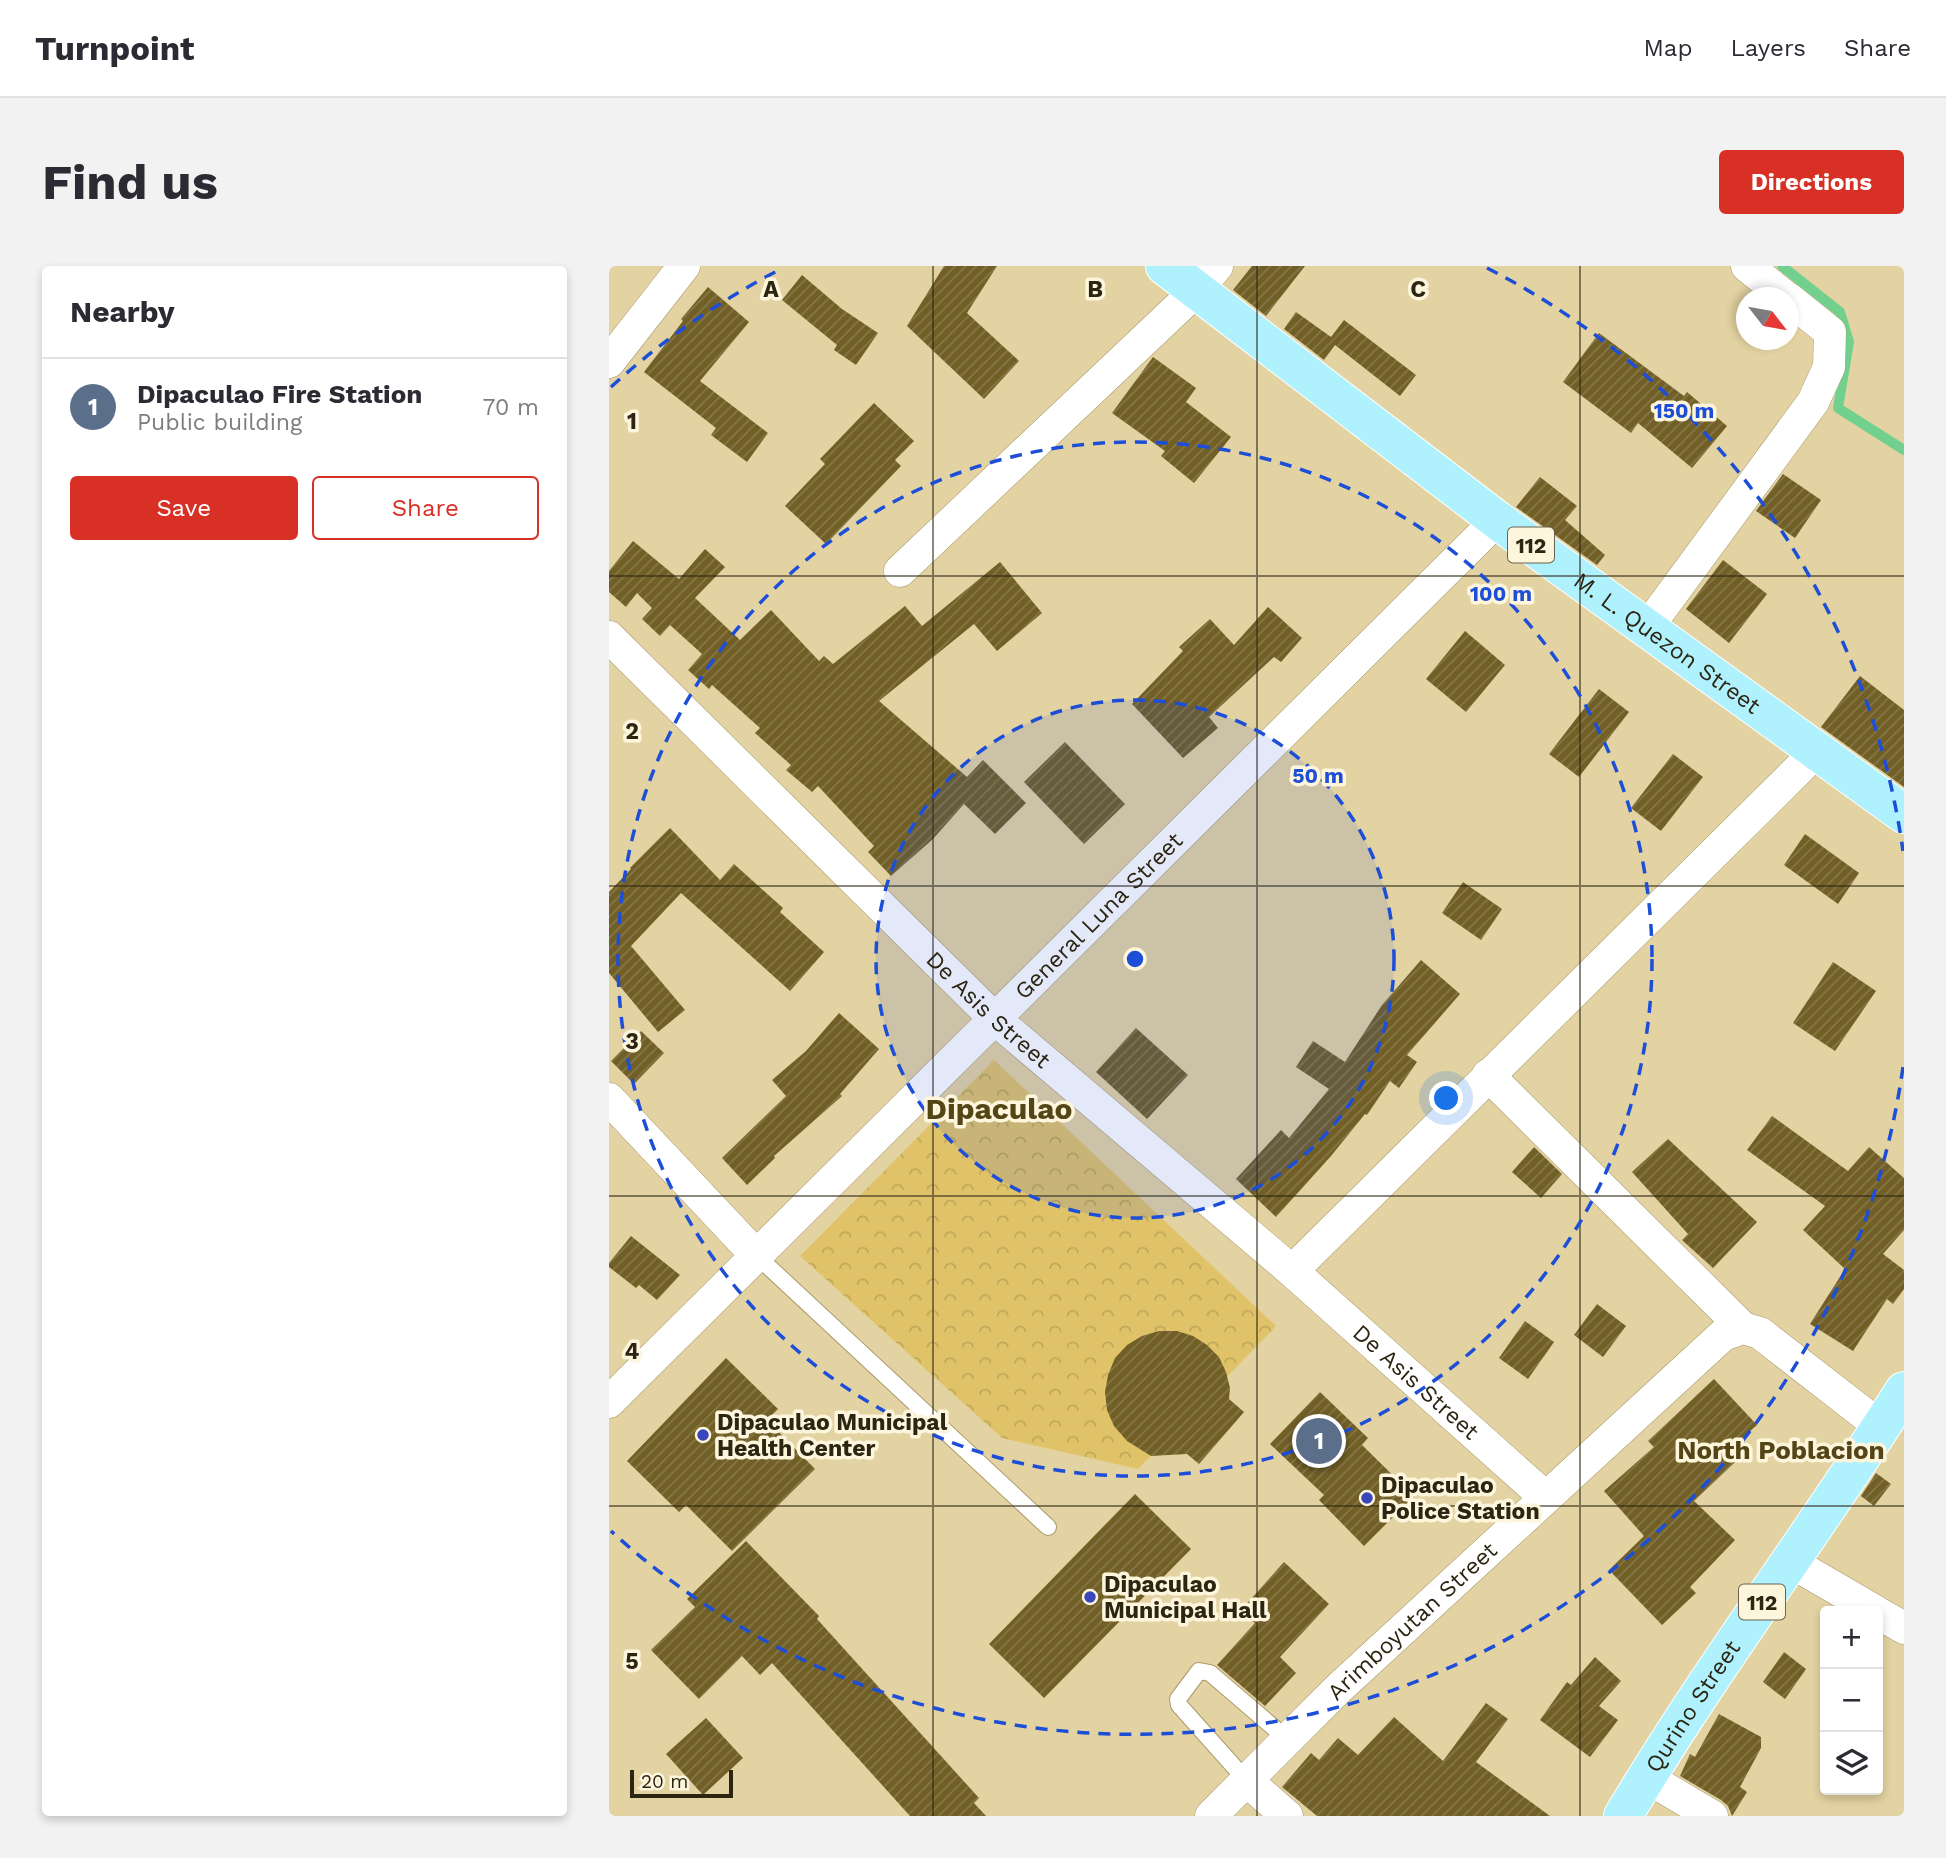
<!DOCTYPE html>
<html lang="en">
<head>
<meta charset="utf-8">
<style>
  :root { --surface:#fff; --page:#f2f2f3; --text:#2b2b33; --muted:#7c7c81; --line:#e1e1e2; --accent:#d93025 }
  body { margin:0; font-family:"Work Sans",sans-serif; background:var(--page); color:var(--text) }
  .controls { position:absolute; right:21px; bottom:21px; display:grid; overflow:hidden; border-radius:7px; box-shadow:0 4px 10px #0003 }
  .controls button { width:63px; height:63px; display:grid; place-items:center; padding:0; border:0; border-bottom:2px solid var(--line); background:var(--surface); color:var(--text); font:35px sans-serif }
  .compass { position:absolute; left:1127px; top:21px; width:63px; height:63px; border-radius:50%; background:var(--surface); box-shadow:0 4px 10px #0003; rotate:121deg }
  .scale { position:absolute; left:21px; bottom:18px; width:103px; box-sizing:border-box; padding-left:7px; border:4px solid #2c2512; border-top:0; font-size:19px; line-height:24px; white-space:nowrap; color:#2c2512; -webkit-text-stroke:5px #fdf5dc; paint-order:stroke }
  .you { position:absolute; left:838px; top:833px; width:24px; height:24px; margin:-18px; border:5px solid #fff; border-radius:50%; background:#1a73e8; box-shadow:0 0 0 10px #1a73e833 }
  .badge { display:grid; place-items:center; width:46px; height:46px; border-radius:50%; background:var(--accent); color:#fff; font-size:23px; font-weight:700 }
  .pin { position:absolute; translate:-50% -50%; border:4px solid #fff; box-shadow:0 2px 7px #0006 }
  .list { margin:0; padding:0; list-style:none }
  h2 { display:flex; justify-content:space-between; align-items:center; height:91px; margin:0; padding:0 28px; font-size:30px }
  h2 small { font-size:23px; font-weight:400; color:var(--muted) }
  .list li { display:grid; grid-template-columns:46px 1fr auto; gap:21px; align-items:center; box-sizing:border-box; height:98px; padding:0 28px; border-top:2px solid var(--line) }
  .list b { display:block; font-size:26px; white-space:nowrap }
  .list p { margin:0; font-size:23px; white-space:nowrap; color:var(--muted) }
  .list em { font-size:23px; font-style:normal; color:var(--muted) }
  .actions { display:flex; gap:14px; padding:21px 28px }
  .actions a { flex:1; padding:16px 0; border:2px solid var(--accent); border-radius:7px; text-align:center; font-size:24px; color:var(--accent) }
  .actions .main { background:var(--accent); color:#fff }
  .icon { flex:none; width:38px; height:38px; fill:none; stroke:currentColor; stroke-width:2; stroke-linecap:round; stroke-linejoin:round }
  .map { position:relative; flex:none; width:1295px; height:1550px; overflow:hidden; border-radius:7px }
  header { display:flex; align-items:center; gap:42px; box-sizing:border-box; height:98px; padding:0 35px; background:var(--surface); border-bottom:2px solid var(--line) }
  header strong { font-size:33px }
  nav { display:flex; gap:38px; margin-inline-start:auto; font-size:24px }
  .intro { display:flex; align-items:center; justify-content:space-between; box-sizing:border-box; height:168px; padding:0 42px }
  h1 { margin:0; font-size:49px }
  .button { padding:18px 32px; border-radius:7px; background:var(--accent); color:#fff; font-size:24px; font-weight:700 }
  main { display:flex; gap:42px; padding:0 42px }
  aside { flex:1; background:var(--surface); border-radius:7px; box-shadow:0 4px 10px #0003 }
  .map>svg:first-child { display:block }
</style>
</head>
<body>
<header>
<strong>Turnpoint</strong>
<nav><a>Map</a><a>Layers</a><a>Share</a></nav>
</header>
<div class="intro"><h1>Find us</h1><a class="button">Directions</a></div>
<main>
<aside>
<h2>Nearby<small></small></h2>
<ul class="list">
<li><span class="badge" style="background:#5c6f8a">1</span><div><b>Dipaculao Fire Station</b><p>Public building</p></div><em>70 m</em></li>
</ul>
<div class="actions"><a class="main">Save</a><a>Share</a></div>
</aside>
<div class="map">
<svg width="1295" height="1550" viewBox="0 0 1295 1550">
  <defs>
    <pattern id="park-crowns" width="20" height="18" patternUnits="userSpaceOnUse" patternTransform="scale(1.75)"><rect width="20" height="18" fill="#e0c369"/><path d="M2 6a3 3 0 1 1 6 0M12 15a3 3 0 1 1 6 0" fill="none" stroke="#c0a75a"/></pattern>
    <pattern id="building-hatch" width="6" height="6" patternUnits="userSpaceOnUse" patternTransform="scale(1.75)"><rect width="6" height="6" fill="#715f25"/><path d="M-1 1l2-2M0 6l6-6M5 7l2-2" fill="none" stroke="#85774a"/></pattern>
  </defs>
  <rect width="100%" height="100%" fill="#e3d3a2"/>
  <polygon fill="url(#park-crowns)" points="385,794 667,1060 529,1203 393,1172 191,990"/>
  <g fill="none" stroke-linecap="round" stroke-linejoin="round">
    <polyline stroke="#71d08d" stroke-width="10" points="1173,0 1231,46 1240,76 1229,142 1295,184"/>
  </g>
  <g fill="url(#building-hatch)">
    <polygon points="335,0 388,0 358,47 410,95 375,133 298,60"/>
    <polygon points="643,0 696,0 657,50 624,24"/>
    <polygon points="193,9 233,43 269,67 247,99 225,84 228,79 173,34"/>
    <polygon points="99,21 140,56 91,115 159,167 138,196 102,169 107,162 35,106 74,55 72,53"/>
    <polygon points="687,46 722,71 735,54 807,109 791,130 726,79 715,94 675,63"/>
    <polygon points="990,67 1075,130 1078,126 1118,160 1083,202 1029,157 1022,167 954,116"/>
    <polygon points="544,91 587,122 577,136 622,171 585,217 552,190 556,185 503,147"/>
    <polygon points="265,137 305,175 286,194 292,200 217,278 176,240 216,198 211,193"/>
    <polygon points="1174,208 1212,234 1186,272 1147,245"/>
    <polygon points="931,211 968,240 956,254 996,289 988,299 907,241"/>
    <polygon points="24,275 70,313 96,283 116,301 86,332 131,374 162,344 210,395 215,390 224,398 296,340 313,360 391,296 433,347 388,385 365,358 270,435 358,511 374,494 417,537 386,568 355,538 324,573 282,610 259,586 265,580 209,520 203,526 177,504 182,499 146,467 151,462 103,419 100,423 79,404 93,388 61,359 51,370 33,353 43,342 28,327 17,341 0,326 0,305"/>
    <polygon points="1114,294 1158,328 1120,377 1077,343"/>
    <polygon points="659,341 693,372 672,396 665,391 600,451 609,462 574,492 523,438 574,385 570,381 601,353 625,379"/>
    <polygon points="856,365 896,399 857,446 817,413"/>
    <polygon points="1251,410 1295,444 1295,521 1212,461"/>
    <polygon points="990,423 1020,446 970,511 940,488"/>
    <polygon points="456,476 516,538 475,578 415,516"/>
    <polygon points="1064,488 1094,511 1052,565 1022,542"/>
    <polygon points="61,562 111,614 125,598 174,642 171,646 215,686 181,725 72,627 22,680 76,744 49,766 0,707 0,626 22,603 21,602"/>
    <polygon points="1196,568 1250,607 1229,638 1175,599"/>
    <polygon points="854,616 893,643 872,674 833,647"/>
    <polygon points="812,694 851,728 798,789 808,796 790,822 781,815 758,849 756,848 722,890 667,951 627,913 672,864 680,872 720,823 687,801 704,775 736,796 773,739"/>
    <polygon points="1224,696 1267,725 1226,785 1184,757"/>
    <polygon points="230,747 270,783 231,828 233,830 165,890 166,892 138,919 113,892 177,830 163,814 197,785"/>
    <polygon points="527,762 579,809 538,853 487,806"/>
    <polygon points="32,765 55,787 25,818 2,795"/>
    <polygon points="1163,850 1239,905 1260,881 1295,912 1295,964 1274,988 1295,1004 1295,1023 1284,1038 1278,1033 1244,1085 1201,1058 1236,1003 1194,964 1216,940 1138,884"/>
    <polygon points="1059,873 1148,956 1104,1002 1073,974 1079,968 1023,906"/>
    <polygon points="925,881 953,908 932,932 903,906"/>
    <polygon points="22,970 71,1009 48,1034 30,1019 27,1022 0,1001 0,997"/>
    <polygon points="988,1038 1017,1060 994,1091 965,1069"/>
    <polygon points="916,1055 945,1076 919,1113 890,1092"/>
    <polygon points="550,1065 568,1065 584,1070 598,1079 610,1091 617,1106 621,1122 620,1133 635,1146 590,1198 578,1188 542,1190 518,1175 505,1160 498,1144 496,1126 499,1109 506,1092 518,1079 533,1070"/>
    <polygon points="117,1092 169,1143 158,1154 206,1203 123,1285 77,1239 70,1246 18,1195"/>
    <polygon points="1105,1113 1148,1159 1132,1173 1141,1182 1085,1235 1126,1274 1081,1321 1087,1327 1053,1359 1000,1304 1035,1270 995,1225 1045,1181 1039,1175"/>
    <polygon points="711,1126 759,1172 753,1179 805,1230 755,1280 710,1234 715,1229 661,1178"/>
    <polygon points="1267,1207 1282,1218 1265,1240 1252,1230"/>
    <polygon points="526,1228 582,1283 435,1432 380,1378"/>
    <polygon points="137,1275 210,1350 208,1353 370,1532 365,1537 377,1550 301,1550 163,1397 151,1409 133,1390 90,1433 42,1384 86,1341 78,1333"/>
    <polygon points="675,1296 720,1338 671,1391 687,1407 656,1440 608,1399 646,1357 632,1344"/>
    <polygon points="1175,1386 1197,1403 1176,1433 1154,1416"/>
    <polygon points="986,1391 1012,1415 990,1440 1009,1454 981,1491 931,1454 958,1416 962,1419"/>
    <polygon points="877,1437 899,1453 867,1496 941,1550 708,1550 673,1521 702,1487 710,1494 729,1472 749,1489 785,1451 834,1495"/>
    <polygon points="1110,1448 1152,1471 1152,1482 1131,1521 1138,1526 1123,1550 1119,1540 1112,1534 1071,1510 1081,1488 1086,1491"/>
    <polygon points="97,1452 134,1492 94,1529 57,1488"/>
  </g>
  <g fill="none" stroke-linecap="round" stroke-linejoin="round">
    <g stroke="#aa9a6b" stroke-width="18">
      <g id="lane">
        <polyline points="147,989 439,1261"/>
        <polyline points="637,1514 570,1439 569,1433 590,1405 601,1407 678,1473"/>
      </g>
    </g>
    <g stroke="#aa9a6b" stroke-width="33">
      <g id="street">
        <polyline points="1138,0 1178,32"/>
        <polyline points="0,96 75,0"/>
        <polyline points="291,305 589,23 608,0"/>
        <polyline points="1038,362 1204,136 1220,101 1221,66 1180,33"/>
        <path id="s1" d="M0 371 386 753 683 1005 936 1231"/>
        <polyline points="879,809 1134,1062"/>
        <polyline points="0,833 147,989"/>
        <polyline points="683,1005 1208,485"/>
        <path id="s2" d="M0 1136 888 254"/>
        <polyline points="1180,1295 1266,1345"/>
        <polyline points="1269,1347 1295,1362"/>
        <polyline points="1037,1511 1103,1550"/>
        <polyline points="637,1514 678,1550"/>
        <path id="s3" d="M602 1550 729 1423 1114 1069 1134 1062 1151 1067 1272 1161"/>
      </g>
    </g>
    <g stroke="#fff" stroke-width="40">
      <g id="primary">
        <path id="s4" d="M556 0 888 254 1295 548"/>
        <path id="s5" d="M1014 1550C1101 1404 1204 1268 1295 1125"/>
      </g>
    </g>
    <use href="#lane" stroke="#fff" stroke-width="16"/>
    <use href="#street" stroke="#fff" stroke-width="32"/>
    <use href="#primary" stroke="#b0f1fe" stroke-width="38"/>
  </g>
  <path fill="none" stroke="#2c2512" stroke-width="2" stroke-opacity="0.55" d="M324 0V1550M648 0V1550M971 0V1550M0 310H1295M0 620H1295M0 930H1295M0 1240H1295"/>
  <circle cx="526" cy="693" r="259" fill="#1d4ed8" fill-opacity=".12"/>
  <g fill="none" stroke="#1d4ed8" stroke-width="3.5" stroke-dasharray="12 9">
    <circle cx="526" cy="693" r="259"/>
    <circle cx="526" cy="693" r="517"/>
    <path d="M1294 801A776 776 0 0 1 2 1265M2 121A776 776 0 0 1 174 2M878 2A776 776 0 0 1 1294 585"/>
  </g>
  <g fill="#3947ba" stroke="#fdf5dc" stroke-width="2.5">
    <circle cx="94" cy="1169" r="7"/>
    <circle cx="758" cy="1232" r="7"/>
    <circle cx="481" cy="1331" r="7"/>
  </g>
  <g text-anchor="middle" dominant-baseline="central" stroke-width="7" stroke-linejoin="round" paint-order="stroke">
    <g fill="#fdf5dc" stroke="#6b634f" stroke-width="2">
      <rect x="899" y="261.5" width="46" height="35" rx="5"/>
      <rect x="1130" y="1318.5" width="46" height="35" rx="5"/>
    </g>
    <g font-size="21" font-weight="bold" fill="#2c2512">
      <text x="922" y="279">112</text>
      <text x="1153" y="1336">112</text>
    </g>
    <g font-size="23" fill="#2c2512" stroke="#fdf5dc">
      <text stroke="none"><textPath href="#s4" startOffset="628">M. L. Quezon Street</textPath></text>
      <text stroke="none"><textPath href="#s2" startOffset="690">General Luna Street</textPath></text>
      <text stroke="none"><textPath href="#s1" startOffset="532">De Asis Street</textPath></text>
      <text stroke="none"><textPath href="#s1" startOffset="1099">De Asis Street</textPath></text>
      <text stroke="none"><textPath href="#s3" startOffset="280">Arimboyutan Street</textPath></text>
      <text stroke="none"><textPath href="#s5" startOffset="130">Qurino Street</textPath></text>
    </g>
    <g font-size="23" font-weight="bold" fill="#2c2512" stroke="#fdf5dc" text-anchor="start">
      <text x="108" y="1156">Dipaculao Municipal<tspan x="108" dy="26">Health Center</tspan></text>
      <text x="772" y="1219">Dipaculao<tspan x="772" dy="26">Police Station</tspan></text>
      <text x="495" y="1318">Dipaculao<tspan x="495" dy="26">Municipal Hall</tspan></text>
    </g>
    <g font-size="26" font-weight="bold" fill="#534515" stroke="#fdf5dc">
      <text x="1172" y="1184">North Poblacion</text>
    </g>
    <g font-size="30" font-weight="bold" fill="#534515" stroke="#fdf5dc">
      <text x="390" y="842">Dipaculao</text>
    </g>
  </g>
  <g font-size="23" text-anchor="middle" font-weight="bold" fill="#2c2512" stroke="#fdf5dc" stroke-width="7" stroke-linejoin="round" paint-order="stroke">
    <text x="162" y="31">A</text>
    <text x="486" y="31">B</text>
    <text x="809" y="31">C</text>
    <text x="23" y="163">1</text>
    <text x="23" y="473">2</text>
    <text x="23" y="783">3</text>
    <text x="23" y="1093">4</text>
    <text x="23" y="1403">5</text>
  </g>
  <circle cx="526" cy="693" r="10" fill="#1d4ed8" stroke="#fdf5dc" stroke-width="3.5"/>
  <g font-size="21" text-anchor="middle" font-weight="bold" fill="#1d4ed8" stroke="#fdf5dc" stroke-width="7" stroke-linejoin="round" paint-order="stroke">
    <text x="1075" y="152">150 m</text>
    <text x="892" y="335">100 m</text>
    <text x="709" y="517">50 m</text>
  </g>
</svg>
<div class="controls">
<button>+</button>
<button>−</button>
<button><svg class="icon" aria-label="layers" viewBox="0 0 24 24"><path d="M12 4l9 5-9 5-9-5zM3 14l9 5 9-5"/></svg></button>
</div>
<svg class="compass" viewBox="-18 -18 36 36"><path d="M0-13l5 13h-10z" fill="#e53935"/><path d="M0 13l5-13h-10z" fill="#7c7c81"/></svg>
<div class="scale">20 m</div>
<div class="you"></div>
<div class="pin badge" style="left:710px;top:1175px;background:#5c6f8a">1</div>
</div>
</main>
</body>
</html>
